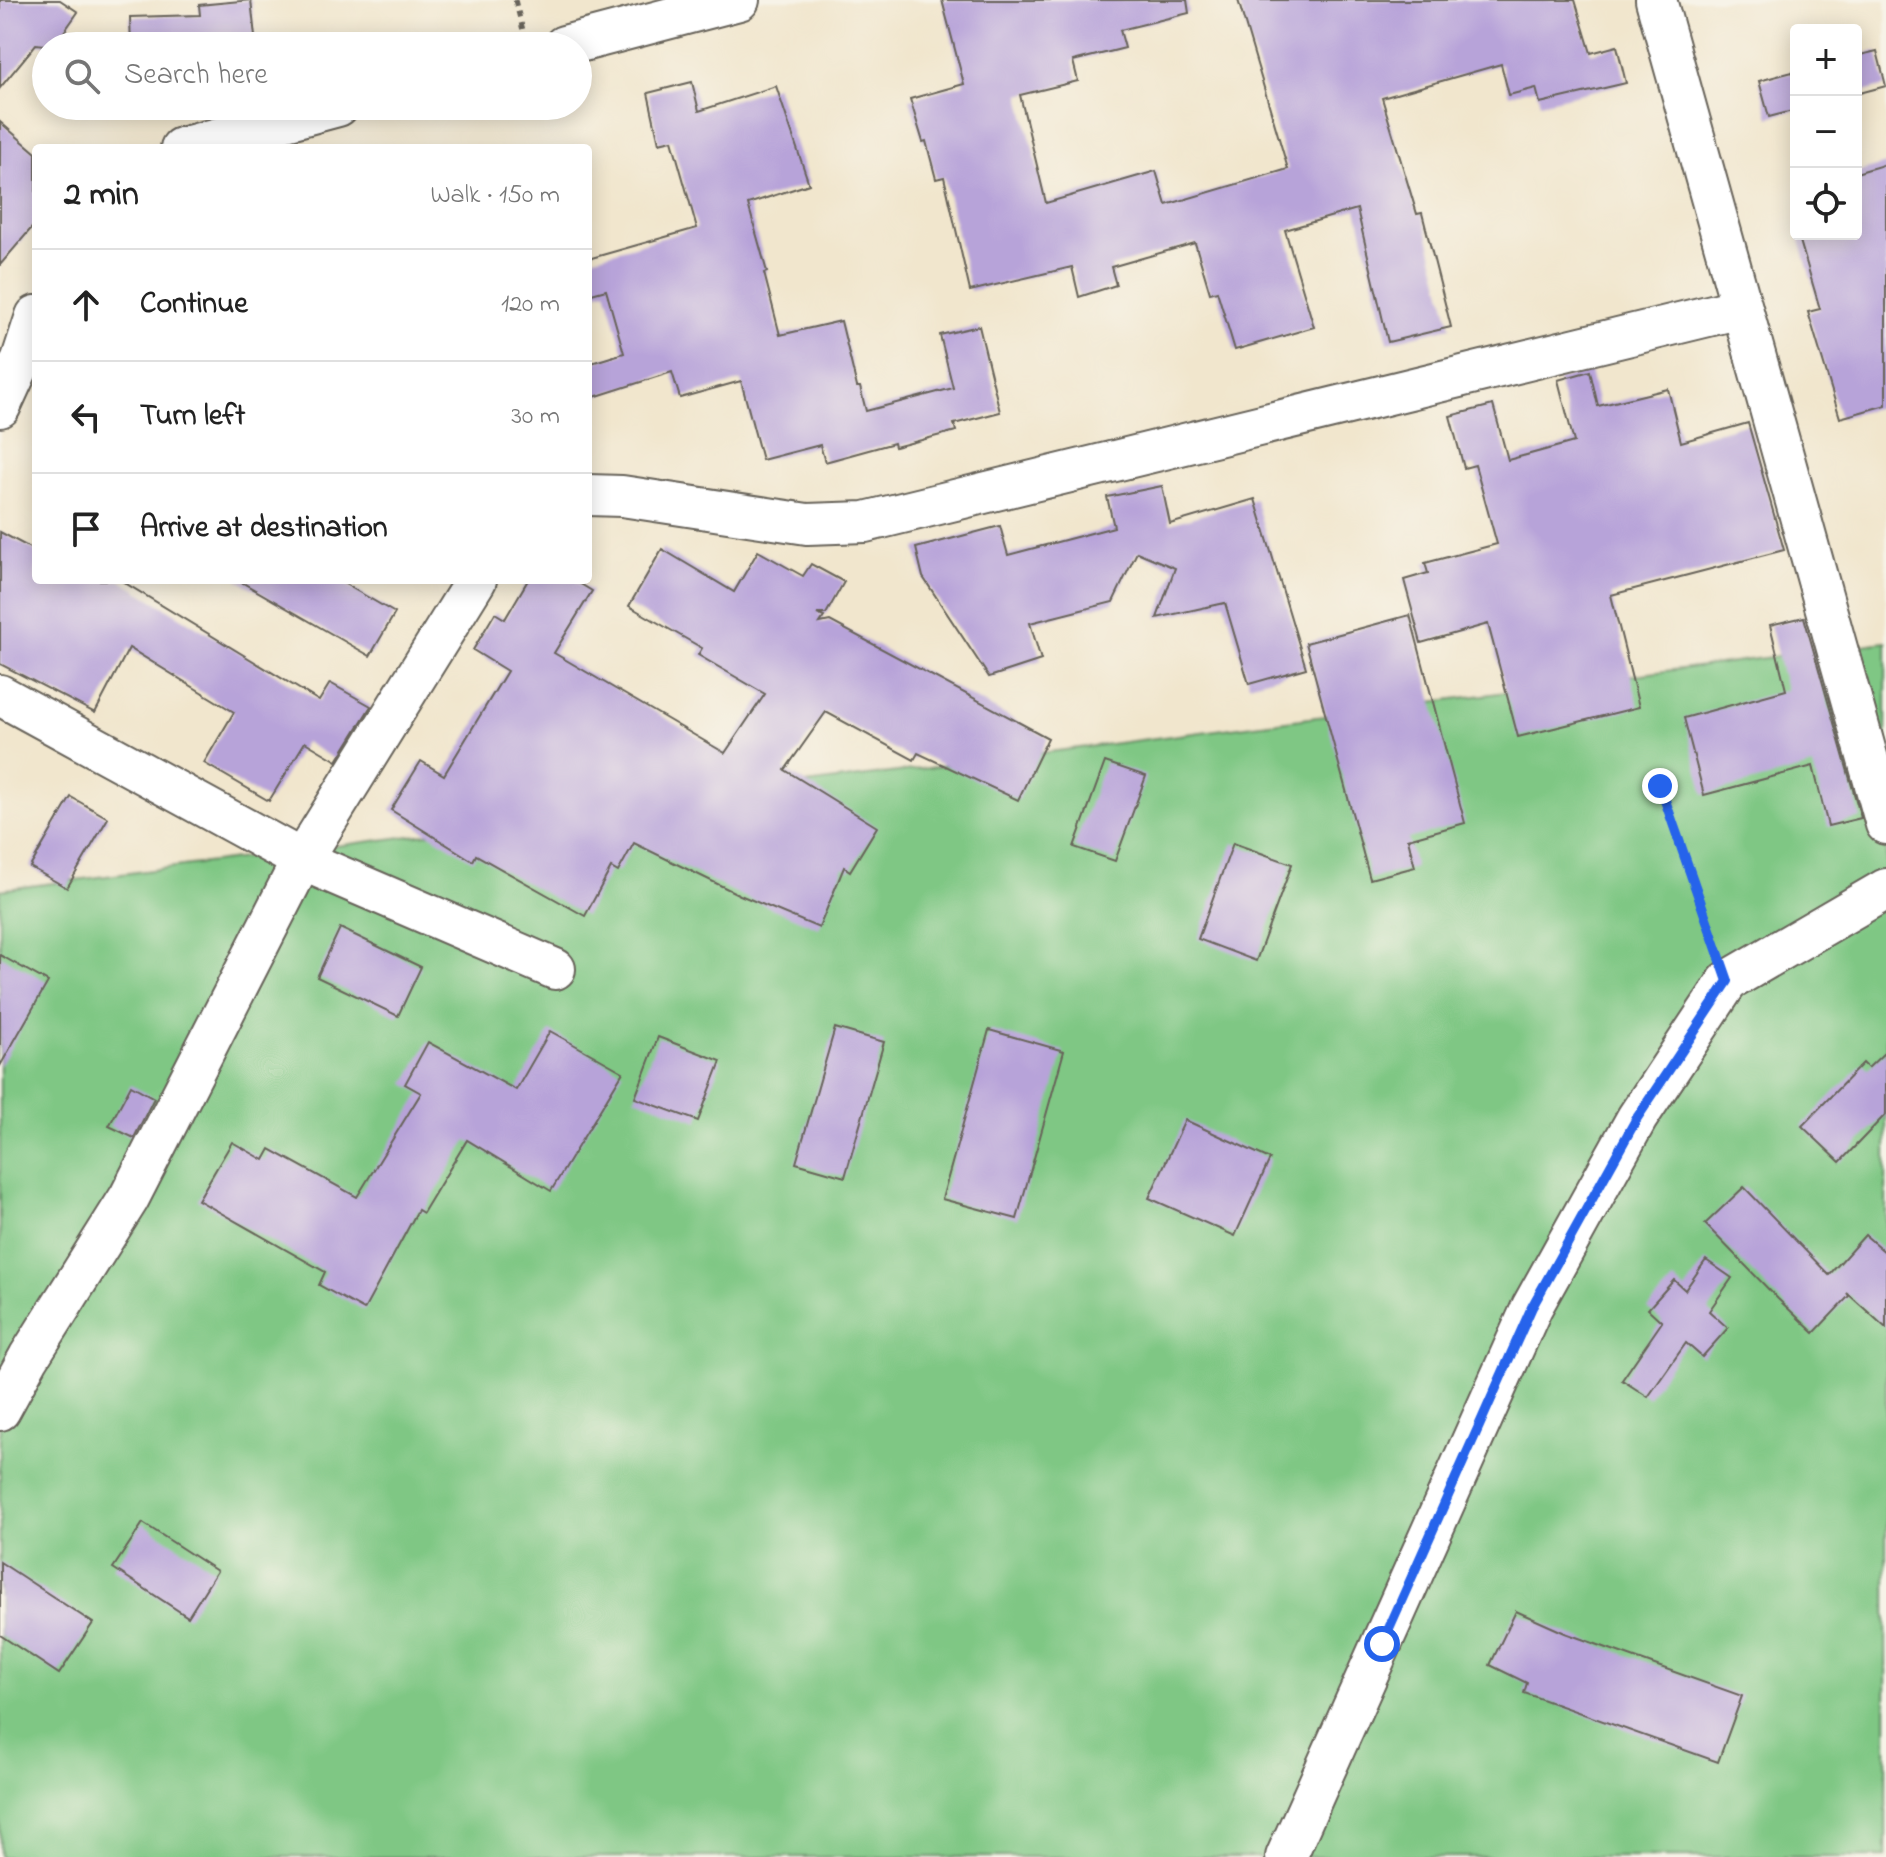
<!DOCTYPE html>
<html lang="en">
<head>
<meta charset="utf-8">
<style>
  :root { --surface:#fff; --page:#f2f2f2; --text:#222; --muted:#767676; --line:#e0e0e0 }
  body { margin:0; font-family:"Indie Flower",sans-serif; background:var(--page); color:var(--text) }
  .controls { position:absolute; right:24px; top:24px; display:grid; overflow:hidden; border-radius:8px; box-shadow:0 4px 20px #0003 }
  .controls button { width:72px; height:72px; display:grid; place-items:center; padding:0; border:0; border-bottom:2px solid var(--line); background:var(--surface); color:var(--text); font:40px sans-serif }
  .stop { position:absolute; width:24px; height:24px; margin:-18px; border:6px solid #2563eb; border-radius:50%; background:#fff }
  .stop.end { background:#2563eb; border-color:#fff; box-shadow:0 2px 8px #0008 }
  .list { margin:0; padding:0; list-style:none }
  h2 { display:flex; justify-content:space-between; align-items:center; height:104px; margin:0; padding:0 32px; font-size:34px }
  h2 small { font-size:26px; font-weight:400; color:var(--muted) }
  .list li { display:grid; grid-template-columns:52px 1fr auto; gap:24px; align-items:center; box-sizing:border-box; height:112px; padding:0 32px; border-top:2px solid var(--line) }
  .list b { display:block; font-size:30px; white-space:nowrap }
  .list em { font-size:26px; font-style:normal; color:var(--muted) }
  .icon { flex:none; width:44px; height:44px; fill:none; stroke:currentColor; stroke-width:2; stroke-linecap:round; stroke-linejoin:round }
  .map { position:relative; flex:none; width:1886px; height:1857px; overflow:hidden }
  .search { position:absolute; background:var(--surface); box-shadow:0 4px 20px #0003; left:32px; top:32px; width:560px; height:88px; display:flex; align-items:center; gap:20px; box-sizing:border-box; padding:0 28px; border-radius:44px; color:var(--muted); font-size:30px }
  .panel { position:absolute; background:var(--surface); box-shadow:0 4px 20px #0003; left:32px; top:144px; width:560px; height:440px; border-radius:8px }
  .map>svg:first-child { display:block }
</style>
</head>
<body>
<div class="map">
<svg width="1886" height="1857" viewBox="0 0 1886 1857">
  <rect width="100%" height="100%" fill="#f7f3e8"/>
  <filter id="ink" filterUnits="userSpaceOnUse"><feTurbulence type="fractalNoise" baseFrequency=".0125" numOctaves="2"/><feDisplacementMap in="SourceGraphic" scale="16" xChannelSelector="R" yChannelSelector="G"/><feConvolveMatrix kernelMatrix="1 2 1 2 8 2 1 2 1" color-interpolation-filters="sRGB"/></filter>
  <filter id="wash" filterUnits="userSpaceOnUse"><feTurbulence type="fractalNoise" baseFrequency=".006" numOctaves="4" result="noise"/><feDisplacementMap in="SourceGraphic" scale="32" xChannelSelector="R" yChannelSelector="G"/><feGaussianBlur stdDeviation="1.8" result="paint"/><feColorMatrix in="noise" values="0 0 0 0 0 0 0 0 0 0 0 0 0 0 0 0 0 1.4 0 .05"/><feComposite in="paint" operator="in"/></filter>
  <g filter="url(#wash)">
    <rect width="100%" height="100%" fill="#f1e6cd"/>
    <polygon fill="#7fc784" stroke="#4e7250" stroke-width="2" points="1886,642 1886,1857 0,1857 0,890"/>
    <g id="blocks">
      <g fill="#b7a3d9">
        <polygon points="0,0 60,0 78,12 54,46 36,44 0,88"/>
        <polygon points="251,0 256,46 131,46 130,17 200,15 199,5"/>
        <polygon points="942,0 1187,0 1189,13 1120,30 1125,48 1073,61 1078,81 1020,95 1046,203 1156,171 1166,205 1288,169 1238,0 1575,0 1591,53 1617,46 1626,83 1540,103 1536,88 1509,95 1501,64 1382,98 1417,214 1422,213 1451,327 1388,342 1357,209 1285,230 1314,327 1235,350 1217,291 1210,293 1195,243 1111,267 1116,285 1079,297 1072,267 970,291 944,177 936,179 926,141 923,142 910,99 964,84"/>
        <polygon points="1877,51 1886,86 1856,94 1856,56"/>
        <polygon points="1796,71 1796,110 1769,117 1759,81"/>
        <polygon points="692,82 699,111 776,86 809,184 748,204 767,272 764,273 780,335 841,321 857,387 860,387 866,411 953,388 940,335 979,326 1000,412 954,424 956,431 895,447 894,443 825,462 820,445 762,460 741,381 680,398 672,372 594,397 588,377 588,364 624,353 606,290 588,295 588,259 697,228 672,140 659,143 648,93"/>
        <polygon points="0,122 36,153 36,223 0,265"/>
        <polygon points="1886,164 1886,405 1840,418 1808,312 1820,309 1798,234 1856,234 1856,173"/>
        <polygon points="1590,371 1598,406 1668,389 1681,442 1748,423 1784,550 1611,595 1639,707 1518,737 1488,624 1421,643 1404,580 1428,573 1425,563 1497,544 1475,465 1464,468 1450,416 1493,405 1508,460 1574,442 1558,380"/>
        <polygon points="1162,486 1170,524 1255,499 1306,668 1249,684 1225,603 1157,618 1175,568 1137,552 1113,602 1030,623 1041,660 989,677 923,577 916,548 1000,526 1008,555 1114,527 1107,497"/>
        <polygon points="0,532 36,551 36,580 120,580 319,701 330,683 371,706 337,761 305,742 269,801 204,763 234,712 129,648 95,713 0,664"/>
        <polygon points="662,549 734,592 758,551 803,576 811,564 844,582 826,614 817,614 824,617 820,623 830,621 1048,738 1018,800 918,753 914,760 826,712 785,770 877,827 850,871 844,867 819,928 740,895 634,843 618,872 611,868 585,916 476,855 473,861 391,810 421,761 444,775 507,671 473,650 495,613 505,619 528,580 574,580 592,591 554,653 725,753 765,694 698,655 702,648 629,606"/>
        <polygon points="238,580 338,580 395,613 370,656"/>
        <polygon points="1410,615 1465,823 1408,839 1415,867 1370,879 1306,643"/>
        <polygon points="1804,617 1861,818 1828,826 1813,766 1704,795 1684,718 1786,690 1770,625"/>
        <polygon points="1105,762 1146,776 1115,861 1074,847"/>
        <polygon points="71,797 108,818 67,888 30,867"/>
        <polygon points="1233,843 1292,864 1256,961 1198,939"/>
        <polygon points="340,928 421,967 398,1016 317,977"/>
        <polygon points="0,955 48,982 0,1066"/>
        <polygon points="835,1028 884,1042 845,1177 796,1163"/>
        <polygon points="989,1030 1064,1051 1017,1219 942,1199"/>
        <polygon points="550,1031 623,1072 551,1191 467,1140 423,1213 418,1210 364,1310 319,1285 325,1272 198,1200 232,1142 264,1160 270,1149 357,1197 421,1093 405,1084 428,1042 516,1090"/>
        <polygon points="658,1037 721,1061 698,1121 635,1098"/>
        <polygon points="1886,1051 1886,1114 1840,1162 1802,1126 1863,1063 1868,1068"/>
        <polygon points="131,1085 154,1098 134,1138 109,1126"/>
        <polygon points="1185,1120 1270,1159 1235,1236 1149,1198"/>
        <polygon points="1744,1187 1829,1275 1865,1235 1886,1253 1886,1328 1847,1293 1849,1296 1814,1333 1778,1299 1705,1224"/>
        <polygon points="1706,1260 1732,1278 1709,1311 1728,1328 1702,1357 1686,1343 1648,1397 1622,1380 1662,1322 1648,1309 1674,1280 1685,1290"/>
        <polygon points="143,1523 217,1571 188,1617 113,1568"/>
        <polygon points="0,1562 93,1623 59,1674 0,1635"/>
        <polygon points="1516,1611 1565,1633 1742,1696 1718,1762 1524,1693 1527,1683 1490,1665"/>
      </g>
    </g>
  </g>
  <g filter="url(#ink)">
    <use href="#blocks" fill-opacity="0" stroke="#67635a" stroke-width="2"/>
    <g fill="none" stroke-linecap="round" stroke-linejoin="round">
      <g stroke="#67635a" stroke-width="44">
        <g id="minor">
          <polyline points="1656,0 1886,824"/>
          <polyline points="564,46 739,0"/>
          <polyline points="181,148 338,106"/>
          <polyline points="0,407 22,359 36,316"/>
          <polyline points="588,495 622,496 807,524 865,522 1741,308"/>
          <polyline points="0,695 302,860 555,969"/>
          <polyline points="0,1410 29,1357 129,1198 302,860 476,580"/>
          <polyline points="1286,1857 1532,1307 1637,1118 1728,981 1886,889"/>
        </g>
      </g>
      <g stroke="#67635a" stroke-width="5" stroke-dasharray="6 6" stroke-linecap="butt">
        <polyline points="515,0 524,34"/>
        <polyline points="1660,786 1715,942"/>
      </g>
      <use href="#minor" stroke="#fff" stroke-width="40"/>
    </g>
  </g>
  <g fill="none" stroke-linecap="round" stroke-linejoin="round" filter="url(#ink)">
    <polyline stroke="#2563eb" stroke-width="10" points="1382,1644 1532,1307 1637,1118 1728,981 1660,786"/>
  </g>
</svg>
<div class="controls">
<button>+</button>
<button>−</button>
<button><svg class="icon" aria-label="locate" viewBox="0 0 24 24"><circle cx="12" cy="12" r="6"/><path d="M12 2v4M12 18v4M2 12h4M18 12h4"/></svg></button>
</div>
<div class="stop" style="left:1382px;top:1644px"></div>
<div class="stop end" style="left:1660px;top:786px"></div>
<div class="search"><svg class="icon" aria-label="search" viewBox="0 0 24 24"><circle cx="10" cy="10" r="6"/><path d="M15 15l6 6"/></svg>Search here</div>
<section class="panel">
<h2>2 min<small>Walk · 150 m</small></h2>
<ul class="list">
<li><svg class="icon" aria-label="ahead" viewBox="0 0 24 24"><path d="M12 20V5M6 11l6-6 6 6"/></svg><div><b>Continue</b></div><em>120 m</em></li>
<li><svg class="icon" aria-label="left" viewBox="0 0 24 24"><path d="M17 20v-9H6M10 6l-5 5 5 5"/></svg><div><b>Turn left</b></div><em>30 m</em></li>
<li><svg class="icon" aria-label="arrive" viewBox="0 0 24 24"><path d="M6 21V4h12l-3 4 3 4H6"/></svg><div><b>Arrive at destination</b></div></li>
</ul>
</section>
</div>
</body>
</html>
